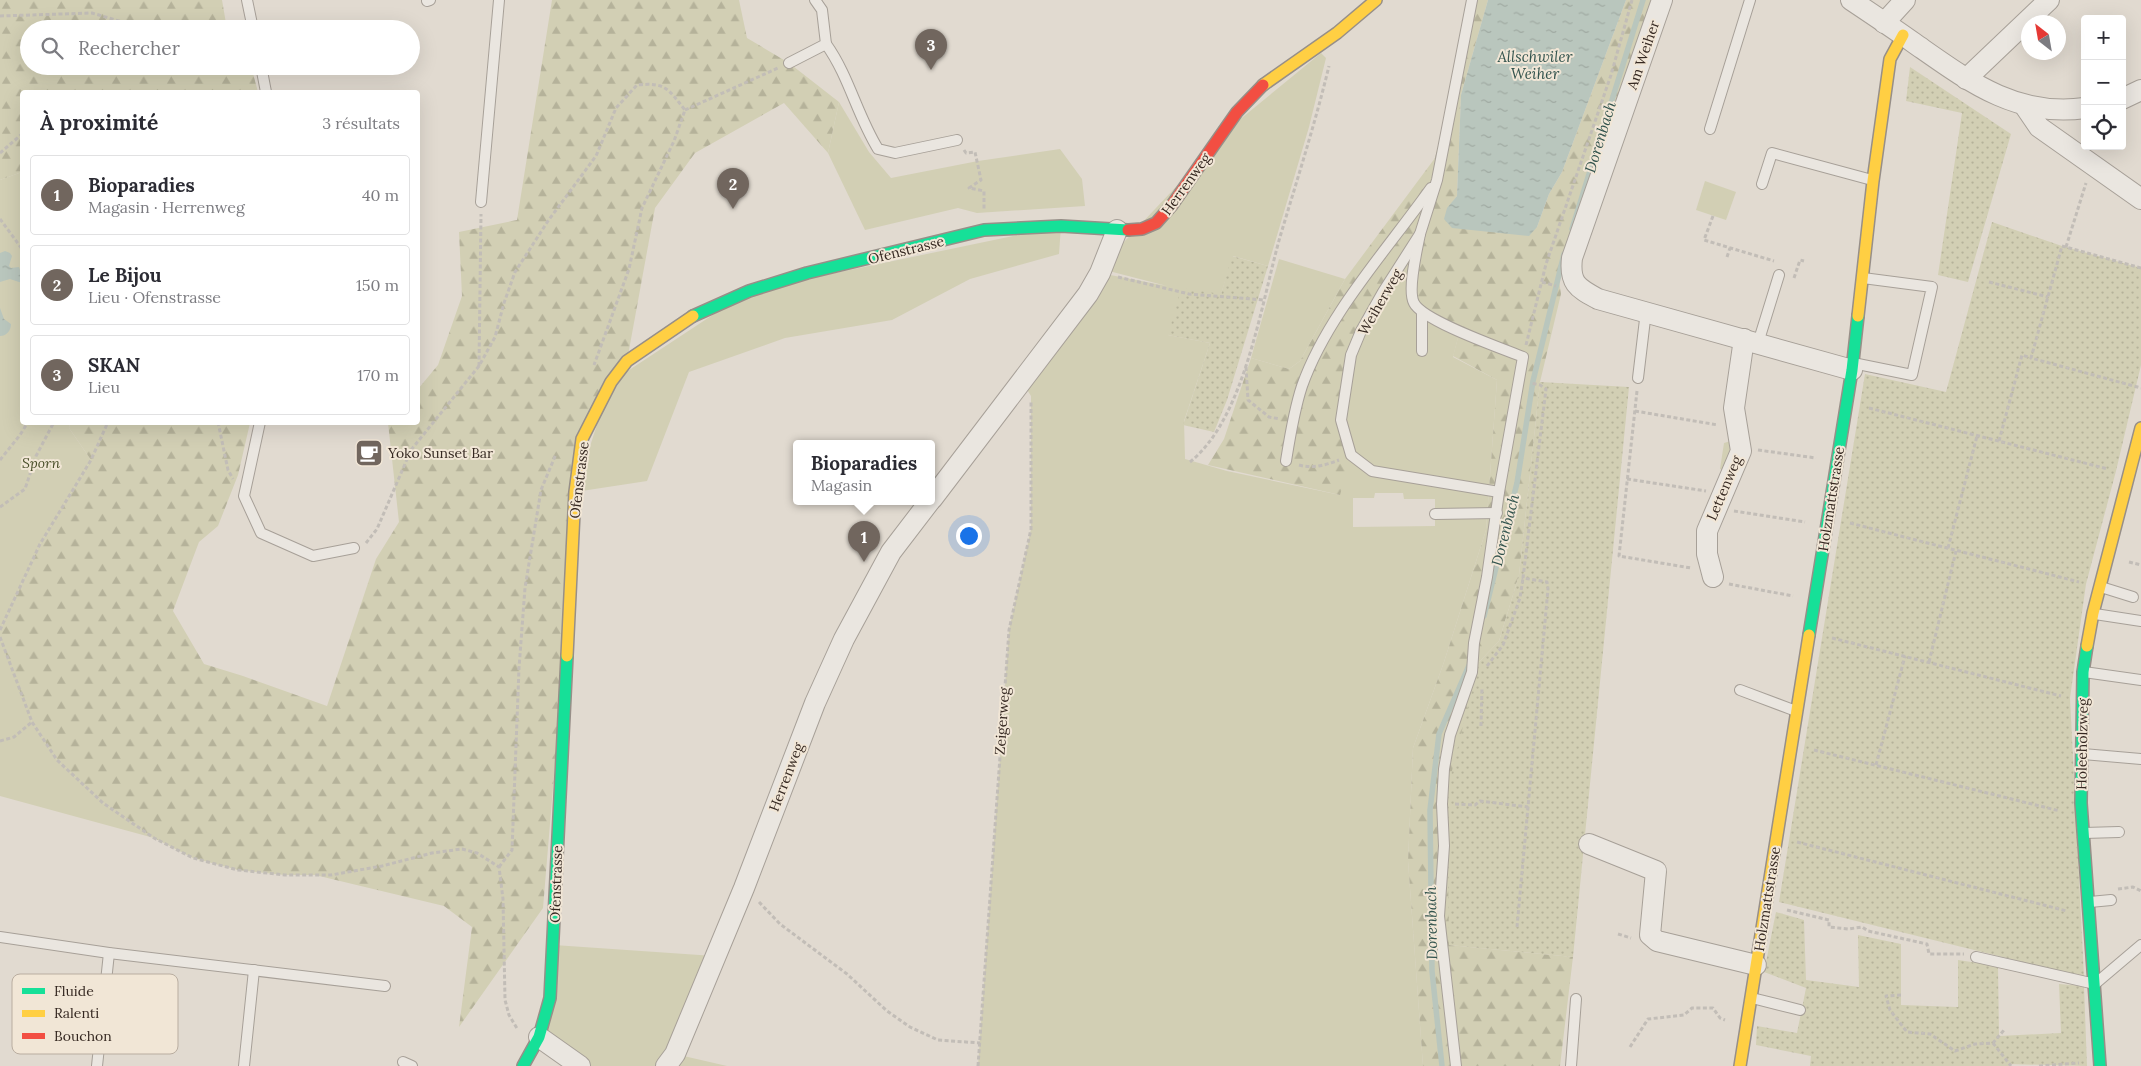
<!DOCTYPE html>
<html lang="fr">
<head>
<meta charset="utf-8">
<style>
  :root { --surface:#fff; --page:#f2f2f3; --text:#2b2b33; --muted:#7c7c81; --line:#e1e1e2; --accent:#71665e }
  body { margin:0; font-family:Lora,serif; background:var(--page); color:var(--text) }
  .controls { position:absolute; right:15px; top:15px; display:grid; overflow:hidden; border-radius:5px; box-shadow:0 5px 20px #0002 }
  .controls button { width:45px; height:45px; display:grid; place-items:center; padding:0; border:0; border-bottom:1px solid var(--line); background:var(--surface); color:var(--text); font:25px sans-serif }
  .compass { position:absolute; left:2021px; top:15px; width:45px; height:45px; border-radius:50%; background:var(--surface); box-shadow:0 5px 20px #0002; rotate:329deg }
  .you { position:absolute; left:968px; top:535px; width:18px; height:18px; margin:-12px; border:4px solid #fff; border-radius:50%; background:#1a73e8; box-shadow:0 0 0 8px #1a73e833 }
  .badge { display:grid; place-items:center; width:32px; height:32px; border-radius:50%; background:var(--accent); color:#fff; font-size:16px; font-weight:700 }
  .pin { position:absolute; translate:-50% -41px; filter:drop-shadow(0 1px 2px #0008) }
  .pin::after { content:''; position:absolute; top:26px; width:18px; height:15px; background:inherit; clip-path:polygon(0 0,100% 0,50% 100%) }
  .popup { position:absolute; left:793px; top:440px; width:142px; height:65px; box-sizing:border-box; display:grid; place-content:center; border-radius:5px; background:var(--surface); filter:drop-shadow(0 1px 4px #0005); font-size:16px; white-space:nowrap; color:var(--muted) }
  .popup b { font-size:19px; color:var(--text) }
  .popup::after { content:''; position:absolute; left:50%; top:100%; margin-left:-10px; border:10px solid transparent; border-top-color:var(--surface) }
  .list { margin:0; padding:0; list-style:none }
  h2 { display:flex; justify-content:space-between; align-items:center; height:65px; margin:0; padding:0 20px; font-size:21px }
  h2 small { font-size:16px; font-weight:400; color:var(--muted) }
  .list li { display:grid; grid-template-columns:32px 1fr auto; gap:15px; align-items:center; box-sizing:border-box; height:80px; margin:0 10px 10px; padding:0 10px; border:1px solid var(--line); border-radius:5px }
  .list b { display:block; font-size:19px; white-space:nowrap }
  .list p { margin:0; font-size:16px; white-space:nowrap; color:var(--muted) }
  .list em { font-size:16px; font-style:normal; color:var(--muted) }
  .icon { flex:none; width:28px; height:28px; fill:none; stroke:currentColor; stroke-width:2; stroke-linecap:round; stroke-linejoin:round }
  .map { position:relative; flex:none; width:2141px; height:1066px; overflow:hidden }
  .search { position:absolute; background:var(--surface); box-shadow:0 5px 20px #0002; left:20px; top:20px; width:400px; height:55px; display:flex; align-items:center; gap:12px; box-sizing:border-box; padding:0 18px; border-radius:28px; color:var(--muted); font-size:19px }
  .panel { position:absolute; background:var(--surface); box-shadow:0 5px 20px #0002; left:20px; top:90px; width:400px; height:335px; border-radius:5px }
  .map>svg:first-child { display:block }
</style>
</head>
<body>
<div class="map">
<svg width="2141" height="1066" viewBox="0 0 2141 1066">
  <defs>
    <pattern id="forest-firs" width="22" height="20" patternUnits="userSpaceOnUse" patternTransform="scale(1.25)"><rect width="22" height="20" fill="#d2cfb4"/><path d="M5 1l3.5 6h-7zM16 11l3.5 6h-7z" fill="#b5b29a"/></pattern>
    <pattern id="garden-dots" width="8" height="8" patternUnits="userSpaceOnUse" patternTransform="scale(1.25)"><rect width="8" height="8" fill="#d2cfb4"/><path d="M2 2h.1M6 6h.1" fill="none" stroke="#b5b29a" stroke-width="1.8" stroke-linecap="round"/></pattern>
    <pattern id="water-ripples" width="26" height="14" patternUnits="userSpaceOnUse" patternTransform="scale(1.25)"><rect width="26" height="14" fill="#b9c6bd"/><path d="M2 4q2-2 4 0t4 0M15 11q2-2 4 0t4 0" fill="none" stroke="#a0aaa2"/></pattern>
  </defs>
  <rect width="100%" height="100%" fill="#e1dad0"/>
  <g fill="#d2cfb4" fill-rule="evenodd">
    <path d="M1321 53 1326 58 1309 127 1268 266 1233 256 1221 294 1168 335 1210 343 1184 421 1185 459 1227 471 1340 495 1341 420 1351 355 1428 210 1460 330 1453 357 1497 380 1486 530 1444 662 1413 748 1408 861 1423 1066H978L1009 630 1031 529V396L1021 380 1100 273 1167 286 1105 270 1123 243 1238 121ZM1375 493H1403L1404 499H1435V526L1353 527V498H1374Z"/>
    <polygon points="839,102 869,152 891,178 978,161 1060,149 1082,179 1085,206 977,213 958,208 865,230 828,153"/>
    <polygon points="22,172 22,422 70,423 69,428 91,460 40,544 0,630 0,180"/>
    <polygon points="1705,181 1736,192 1726,220 1696,210"/>
    <polygon points="1061,226 1059,254 970,279 892,320 785,338 689,372 647,481 575,492 611,382 749,291"/>
    <polygon points="1279,259 1345,279 1300,361 1289,369 1251,358"/>
    <polygon points="1734,440 1729,471 1720,469 1724,443"/>
    <polygon points="0,637 32,722 57,760 103,803 154,838 0,796"/>
    <polygon points="554,945 714,956 675,1054 727,1066 580,1066 539,1037"/>
  </g>
  <g fill="url(#forest-firs)">
    <polygon points="0,0 222,0 227,29 29,29 29,66 251,66 258,92 22,92 22,172 0,180"/>
    <polygon points="552,0 739,0 747,38 789,63 839,102 828,153 784,103 695,153 655,208 627,361 582,439 543,908 459,1027 472,927 444,906 315,875 285,875 238,870 193,858 154,838 103,803 57,760 32,722 10,666 0,637 0,630 40,544 91,460 69,428 70,423 250,423 238,475 218,526 199,542 173,611 204,664 243,676 327,706 376,559 399,522 388,423 418,422 418,389 438,365 462,296 459,232 517,220"/>
    <polygon points="1474,0 1488,0 1461,95 1457,196 1448,208 1537,227 1549,194 1562,172 1626,0 1654,0 1624,83 1559,280 1561,294 1540,382 1519,575 1499,641 1479,662 1449,945 1573,957 1560,1066 1423,1066 1408,861 1413,748 1444,662 1486,530 1497,380 1453,356 1460,330 1422,313 1412,292 1428,212 1361,331 1341,420 1351,455 1340,495 1208,465 1224,439 1251,358 1289,369 1300,361 1345,279 1435,158"/>
  </g>
  <g fill="url(#garden-dots)">
    <polygon points="1910,67 2011,134 1968,282 1938,275 1962,113 1906,101"/>
    <polygon points="1992,222 2062,246 2141,268 2141,365 2116,471 2086,584 2070,698 2084,977 1779,902 1865,374 1946,392"/>
    <polygon points="1232,256 1268,266 1227,400 1214,432 1183,425 1210,343 1168,335 1181,288 1221,294"/>
    <polygon points="1540,382 1629,387 1573,957 1449,945 1447,791 1479,662 1499,641 1519,575"/>
    <polygon points="1776,912 1804,920 1806,980 1859,987 1858,935 1901,944 1901,1005 1958,1007 1958,960 1998,966 1999,1036 2061,1033 2059,984 2084,986 2087,1066 2009,1064 2009,1066 1810,1066 1811,1056 1756,1045 1757,1026 1797,1033 1806,988 1764,972"/>
  </g>
  <g fill="url(#water-ripples)">
    <polygon points="1488,0 1626,0 1562,172 1549,194 1537,227 1529,236 1452,228 1444,219 1447,208 1457,196 1461,95"/>
    <polygon points="5,251 10,253 12,256 9,266 11,268 19,267 22,275 22,283 10,279 0,282 0,253"/>
    <path d="M0 308 4 319 11 324C11 330 7 336 0 336Z"/>
  </g>
  <g fill="none" stroke-linecap="round" stroke-linejoin="round">
    <g stroke="#b9c6bd" stroke-width="5.5">
      <polyline points="1572,229 1643,0"/>
      <polyline points="1484,616 1517,483 1533,381 1564,254"/>
      <polyline points="1442,1066 1432,971 1430,810 1439,734 1470,663"/>
    </g>
    <g stroke="#a7a098" stroke-width="12">
      <g id="lane">
        <polyline points="247,0 253,29"/>
        <polyline points="1472,0 1437,180 1420,234 1383,292 1361,331 1351,355 1341,420 1351,455 1372,471 1499,492"/>
        <polyline points="427,1 430,0"/>
        <path d="M826 44C849 76 857 115 878 149L895 153 957 140"/>
        <polyline points="789,63 826,44 822,10 815,0"/>
        <polyline points="261,66 266,92"/>
        <polyline points="1710,129 1750,0"/>
        <polyline points="1762,184 1772,153 1872,180"/>
        <polyline points="481,202 499,0"/>
        <path d="M1420 234C1417 250 1407 290 1414 303 1423 321 1501 348 1523 357L1499 492 1487 577 1474 643 1472 672 1450 735 1444 769 1442 804 1444 846 1439 916 1456 1066"/>
        <polyline points="1758,343 1779,275"/>
        <polyline points="1422,351 1422,313"/>
        <polyline points="1853,363 1912,375 1932,287 1863,278"/>
        <polyline points="1638,378 1646,311"/>
        <polyline points="260,422 244,496 261,533 313,556 354,548"/>
        <path d="M1286 461C1290 436 1294 410 1302 386 1327 315 1387 250 1431 188"/>
        <polyline points="1435,514 1497,513"/>
        <polyline points="2101,587 2133,597"/>
        <polyline points="2095,614 2141,621"/>
        <polyline points="2084,672 2141,680"/>
        <polyline points="1740,690 1796,711"/>
        <polyline points="2083,754 2141,759"/>
        <polyline points="2084,833 2119,832"/>
        <polyline points="2090,902 2111,900"/>
        <polyline points="0,937 109,953 385,986"/>
        <polyline points="1976,957 2095,984 2141,945"/>
        <polyline points="1752,998 1800,1010"/>
        <polyline points="403,1062 412,1066"/>
        <polyline points="97,1066 109,953"/>
        <polyline points="244,1066 254,970"/>
        <polyline points="1571,1066 1576,999"/>
      </g>
    </g>
    <g stroke="#a7a098" stroke-width="22">
      <g id="street">
        <path d="M1662 0 1572 258C1569 284 1578 288 1598 299L1852 370"/>
        <path d="M1851 0C1872 14 1893 28 1914 43 1967 80 2016 118 2085 108"/>
        <polyline points="1884,23 1905,0"/>
        <polyline points="1966,79 2049,0"/>
        <polyline points="2122,99 2141,90"/>
        <polyline points="2024,105 2039,127 2141,199"/>
        <polyline points="932,499 1088,294 1100,273 1117,230"/>
        <polyline points="1713,577 1707,554 1707,531 1741,451 1734,408 1744,339"/>
        <polyline points="1589,844 1656,871 1650,935 1657,941 1756,965"/>
        <polyline points="539,1037 580,1066"/>
        <polyline points="666,1066 675,1054 744,888 815,703 844,639 891,552 930,501"/>
      </g>
    </g>
    <g stroke="#978f88" stroke-width="14">
      <g id="fast">
        <polyline points="693,316 749,291 807,273 984,230 1061,226 1128,230"/>
        <polyline points="1809,635 1852,370 1858,316"/>
        <polyline points="2087,646 2083,672 2081,803 2100,1066"/>
        <polyline points="523,1066 539,1037 550,998 567,656"/>
      </g>
    </g>
    <g stroke="#978f88" stroke-width="14">
      <g id="slow">
        <polyline points="1263,85 1337,33 1376,0"/>
        <polyline points="1858,316 1873,181 1890,59 1903,35"/>
        <polyline points="2087,646 2093,613 2141,428"/>
        <polyline points="567,656 575,492 582,439 611,382 627,361 693,316"/>
        <polyline points="1740,1066 1809,635"/>
      </g>
    </g>
    <g stroke="#978f88" stroke-width="14">
      <polyline id="jam" points="1128,230 1142,229 1156,223 1172,205 1237,112 1263,85"/>
    </g>
    <g stroke="#c2bdb7" stroke-width="3" stroke-dasharray="4 2.5" stroke-linecap="butt">
      <polyline points="0,16 92,13 146,29"/>
      <polyline points="685,110 778,68"/>
      <polyline points="964,150 966,153 975,152 981,180 969,188 984,191 984,209"/>
      <polyline points="0,153 22,134"/>
      <polyline points="1713,216 1704,240 1774,261"/>
      <polyline points="0,219 22,249"/>
      <polyline points="2066,247 2086,183"/>
      <polyline points="1727,257 1730,248"/>
      <polyline points="2141,268 2062,246 2031,358 2141,388"/>
      <polyline points="1118,277 1189,294 1264,300"/>
      <polyline points="1794,278 1800,260 1804,261"/>
      <polyline points="1542,282 1556,286"/>
      <polyline points="1989,282 2048,297"/>
      <polyline points="1526,345 1546,264 1611,75 1632,0"/>
      <polyline points="479,366 481,214"/>
      <polyline points="1246,367 1248,400 1269,417 1280,419"/>
      <polyline points="1637,391 1619,556 1691,568"/>
      <polyline points="1869,408 2108,469"/>
      <polyline points="1635,411 1718,425"/>
      <polyline points="218,422 228,470 233,479"/>
      <polyline points="1999,441 2022,355 2031,358"/>
      <polyline points="1758,450 1816,458"/>
      <polyline points="0,460 20,435 28,422"/>
      <path d="M1190 462C1245 418 1261 304 1280 237 1297 180 1315 124 1329 66"/>
      <path d="M1299 465C1313 469 1326 465 1339 460"/>
      <polyline points="1627,479 1706,491"/>
      <polyline points="0,507 25,489 36,456 54,422"/>
      <polyline points="1734,511 1805,522"/>
      <polyline points="1850,523 2079,582"/>
      <path d="M366 543 377 529 411 450 479 366 495 337 504 303 515 272 548 221 596 156 616 108 637 85C666 82 668 89 685 110L674 141 642 208 629 269 594 365"/>
      <polyline points="1948,548 1977,436"/>
      <polyline points="2129,562 2141,565"/>
      <polyline points="1729,584 1793,596"/>
      <polyline points="0,630 40,544 91,460 108,422"/>
      <polyline points="0,637 32,722 57,760 103,803 154,838 193,858 238,870 285,875 331,875 382,866 432,853 462,849 477,853 499,867 503,899 505,1000 509,1015 518,1030"/>
      <polyline points="1832,638 2061,696"/>
      <polyline points="1929,662 1956,551"/>
      <polyline points="1487,666 1503,645 1520,598 1523,578"/>
      <polyline points="1481,726 1482,687"/>
      <polyline points="0,741 14,737 32,722"/>
      <polyline points="1814,750 2060,811"/>
      <polyline points="1876,765 1905,656"/>
      <polyline points="1455,804 1475,805 1480,801 1528,807"/>
      <polyline points="1797,842 2067,911"/>
      <polyline points="499,867 512,850 519,668 525,588 541,490 556,454"/>
      <polyline points="2118,889 2133,887 2141,891"/>
      <polyline points="759,902 780,924 847,974 887,1011 910,1027 938,1040 980,1043"/>
      <polyline points="1787,910 1829,920 1829,927 1848,929 1862,927 1868,931 1927,944 1929,954 1964,954"/>
      <polyline points="1517,927 1548,589 1547,582 1523,578 1546,389 1540,385 1531,383"/>
      <polyline points="1618,934 1631,938"/>
      <polyline points="1901,995 1886,996 1890,1010 1907,1032 1930,1034 1955,1051 1975,1044 1993,1043 2004,1030"/>
      <polyline points="1993,1043 2011,1066"/>
      <polyline points="1630,1047 1648,1019 1684,1015 1692,1008 1713,1008 1720,1018 1725,1020"/>
      <polyline points="978,1066 1009,630 1031,529 1031,400"/>
      <polyline points="2039,1066 2079,1063"/>
    </g>
    <use href="#lane" stroke="#eae6e0" stroke-width="10"/>
    <use href="#street" stroke="#eae6e0" stroke-width="20"/>
    <use href="#fast" stroke="#16e098" stroke-width="11"/>
    <use href="#slow" stroke="#ffcf43" stroke-width="11"/>
    <use href="#jam" stroke="#f24e42" stroke-width="11"/>
  </g>
  <defs>
    <g id="cafe-square" transform="scale(1.4375)"><rect x="-9" y="-9" width="18" height="18" rx="4" fill="#71665e" stroke="#f1e6d6"/><path d="M-5.5-4.5H6V0H3Q3 3.5 0 3.5H-2.5Q-5.5 3.5-5.5 0ZM3-3.2v2h1.7v-2ZM-6 4.5H4V6H-6Z" fill="#fff"/></g>
  </defs>
  <g fill-rule="evenodd">
    <use href="#cafe-square" x="369" y="453"/>
  </g>
  <g text-anchor="middle" dominant-baseline="central" stroke-width="4" stroke-linejoin="round" paint-order="stroke">
    <g font-size="14" fill="#352821" stroke="#f1e6d6">
      <text transform="translate(1643 55) rotate(-71)">Am Weiher</text>
      <text transform="translate(1186 184) rotate(-54)">Herrenweg</text>
      <text transform="translate(906 250) rotate(-14)">Ofenstrasse</text>
      <text transform="translate(1380 302) rotate(-60)">Weiherweg</text>
      <text transform="translate(579 480) rotate(-83)">Ofenstrasse</text>
      <text transform="translate(1724 488) rotate(-67)">Lettenweg</text>
      <text transform="translate(1831 499) rotate(-81)">Holzmattstrasse</text>
      <text transform="translate(1002 721) rotate(-86)">Zeigerweg</text>
      <text transform="translate(2082 744) rotate(-89)">Holeeholzweg</text>
      <text transform="translate(786 777) rotate(-69)">Herrenweg</text>
      <text transform="translate(556 884) rotate(-88)">Ofenstrasse</text>
      <text transform="translate(1767 899) rotate(-81)">Holzmattstrasse</text>
    </g>
    <g font-size="14" fill="#352821" stroke="#f1e6d6" text-anchor="start">
      <text x="388" y="453">Yoko Sunset Bar</text>
    </g>
    <g font-size="14" font-style="italic" fill="#4a4f2a" stroke="#f1e6d6">
      <text x="41" y="463">Sporn</text>
    </g>
    <g font-size="15" font-style="italic" fill="#32534d" stroke="#f1e6d6">
      <text x="1535" y="56">Allschwiler<tspan x="1535" dy="17">Weiher</tspan></text>
      <text transform="translate(1600 137) rotate(-73)">Dorenbach</text>
      <text transform="translate(1505 530) rotate(-76)">Dorenbach</text>
      <text transform="translate(1431 923) rotate(-91)">Dorenbach</text>
    </g>
  </g>
  <rect x="12" y="974" width="166" height="80" rx="8" fill="#f1e6d6" stroke="#b9ada0" stroke-width="1"/>
  <rect x="22" y="988" width="23" height="6" fill="#16e098"/>
  <rect x="22" y="1010" width="23" height="7" fill="#ffcf43"/>
  <rect x="22" y="1033" width="23" height="6" fill="#f24e42"/>
  <g font-size="14" fill="#352821">
    <text x="54" y="996">Fluide</text>
    <text x="54" y="1018">Ralenti</text>
    <text x="54" y="1041">Bouchon</text>
  </g>
</svg>
<div class="controls">
<button>+</button>
<button>−</button>
<button><svg class="icon" aria-label="locate" viewBox="0 0 24 24"><circle cx="12" cy="12" r="6"/><path d="M12 2v4M12 18v4M2 12h4M18 12h4"/></svg></button>
</div>
<svg class="compass" viewBox="-18 -18 36 36"><path d="M0-13l5 13h-10z" fill="#e53935"/><path d="M0 13l5-13h-10z" fill="#7c7c81"/></svg>
<div class="you"></div>
<div class="pin badge" style="left:864px;top:562px">1</div>
<div class="popup"><b>Bioparadies</b>Magasin</div>
<div class="pin badge" style="left:733px;top:209px">2</div>
<div class="pin badge" style="left:931px;top:70px">3</div>
<div class="search"><svg class="icon" aria-label="search" viewBox="0 0 24 24"><circle cx="10" cy="10" r="6"/><path d="M15 15l6 6"/></svg>Rechercher</div>
<section class="panel">
<h2>À proximité<small>3 résultats</small></h2>
<ul class="list">
<li><span class="badge">1</span><div><b>Bioparadies</b><p>Magasin · Herrenweg</p></div><em>40 m</em></li>
<li><span class="badge">2</span><div><b>Le Bijou</b><p>Lieu · Ofenstrasse</p></div><em>150 m</em></li>
<li><span class="badge">3</span><div><b>SKAN</b><p>Lieu</p></div><em>170 m</em></li>
</ul>
</section>
</div>
</body>
</html>
